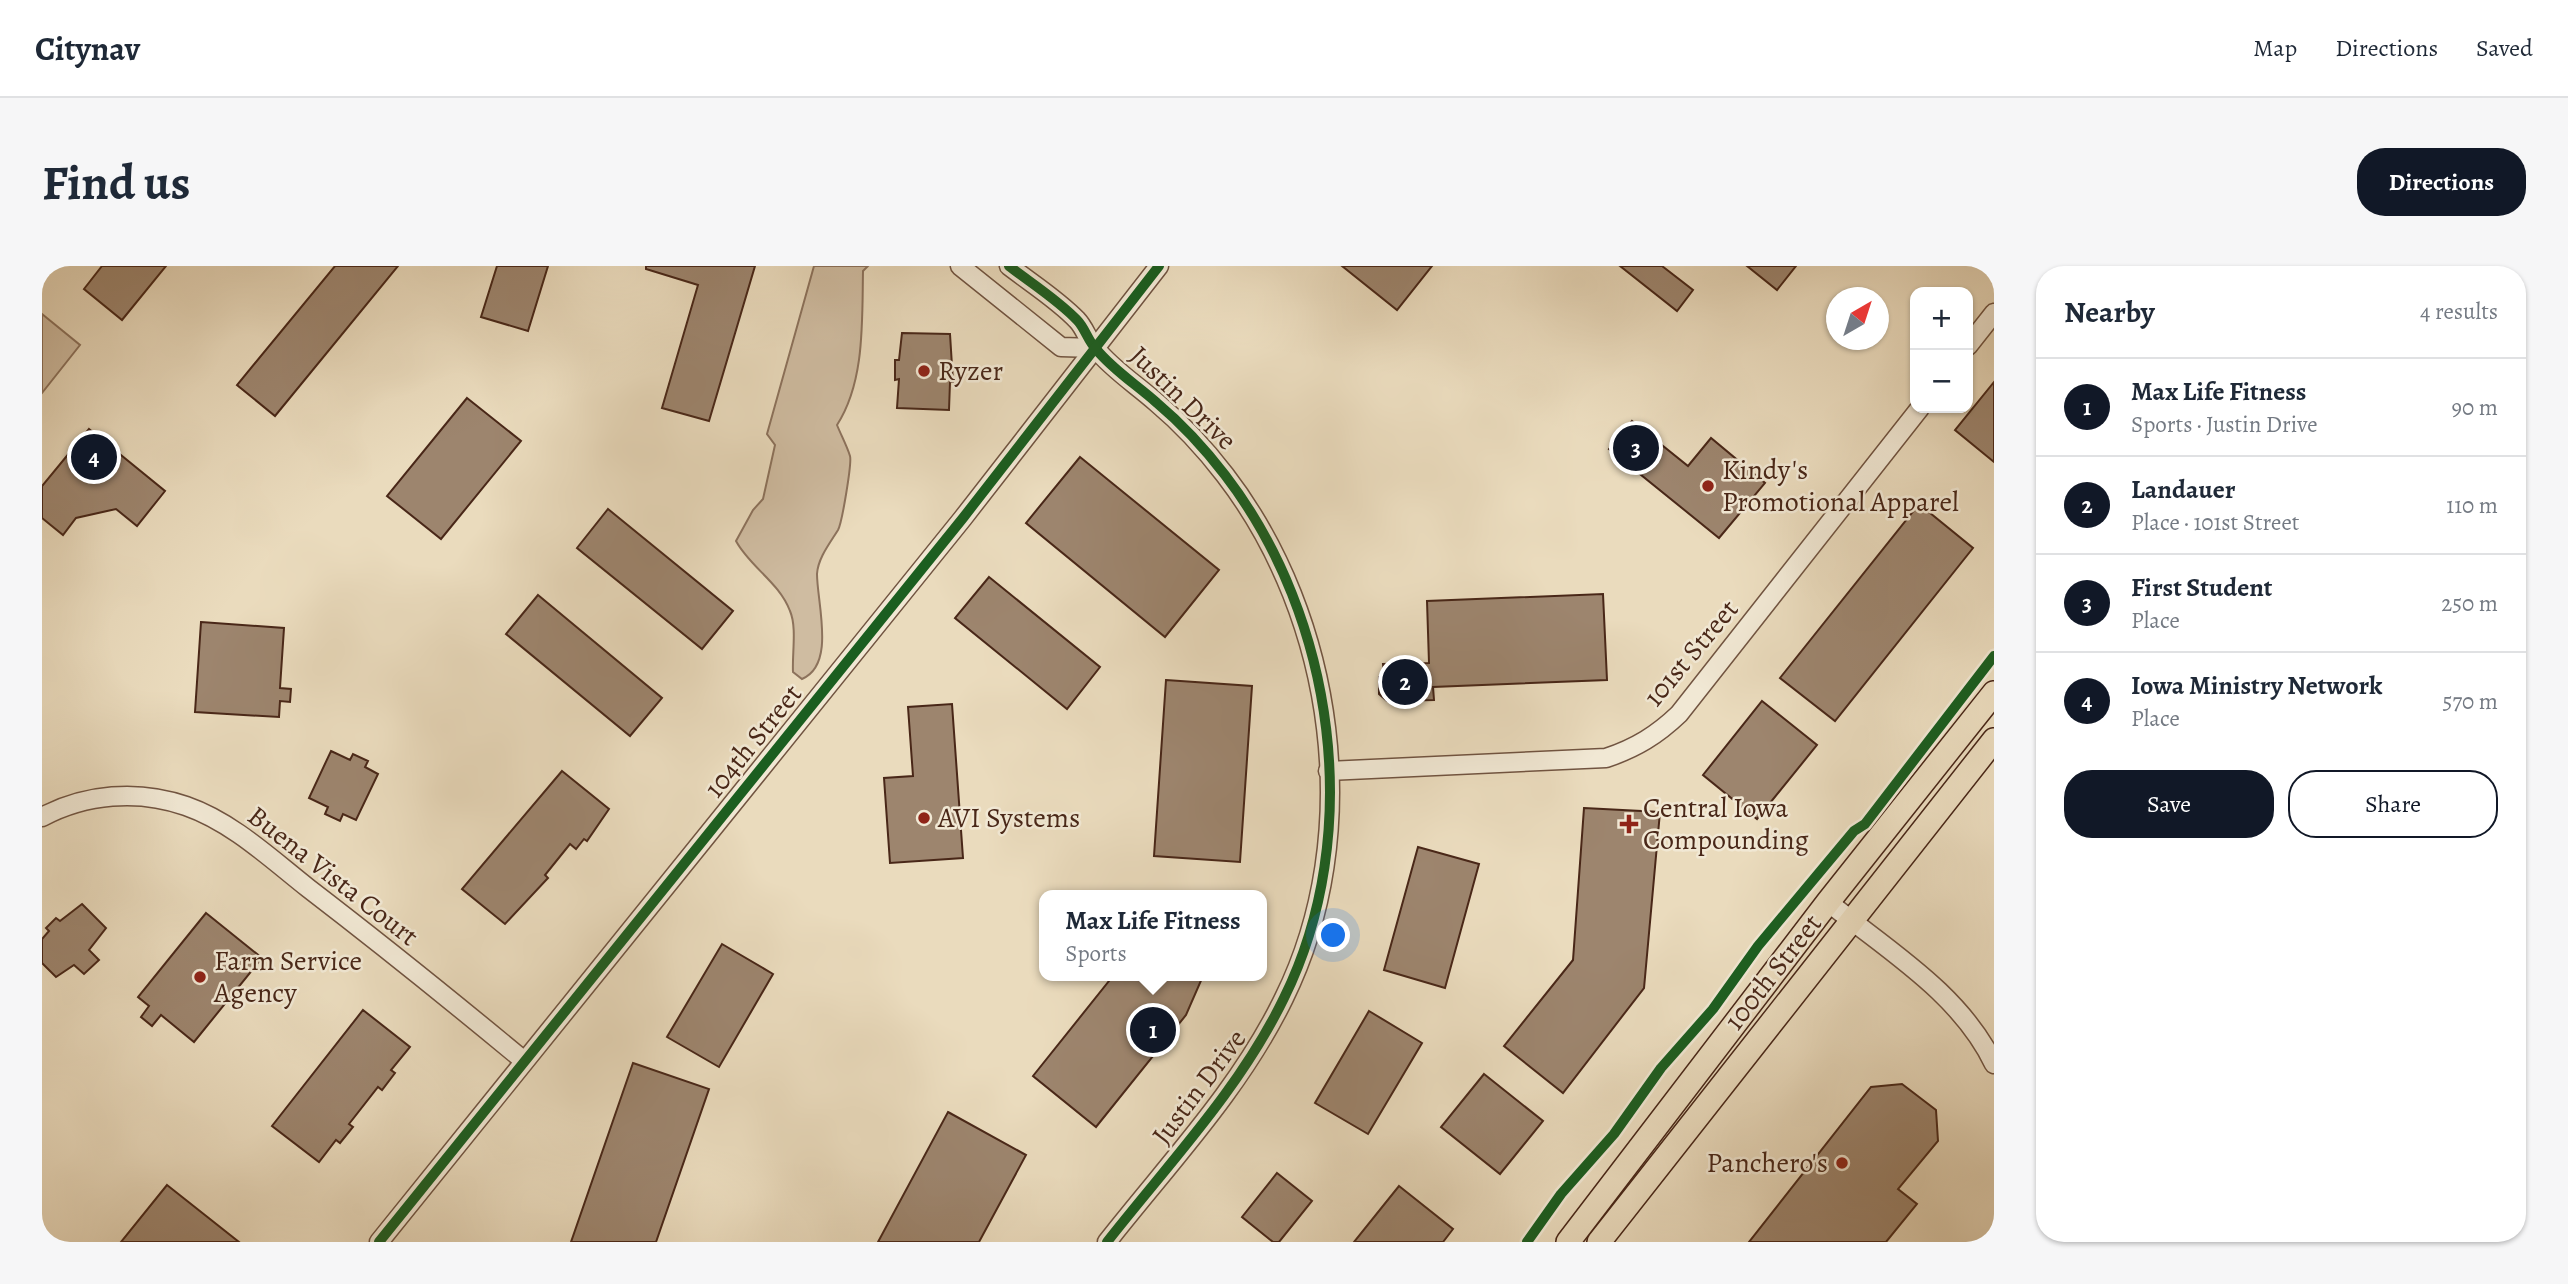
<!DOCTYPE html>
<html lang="en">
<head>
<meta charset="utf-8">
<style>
  :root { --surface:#fff; --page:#f6f6f7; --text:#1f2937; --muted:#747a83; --line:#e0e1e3; --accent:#111827 }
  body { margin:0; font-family:Alegreya,serif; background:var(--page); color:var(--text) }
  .controls { position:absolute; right:21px; top:21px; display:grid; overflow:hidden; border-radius:14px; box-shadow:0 2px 5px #0004 }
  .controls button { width:63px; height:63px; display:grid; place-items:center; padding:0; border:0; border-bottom:2px solid var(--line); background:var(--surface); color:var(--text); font:35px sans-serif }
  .compass { position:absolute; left:1784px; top:21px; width:63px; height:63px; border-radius:50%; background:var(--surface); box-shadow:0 2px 5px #0004; rotate:39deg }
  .you { position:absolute; left:1292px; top:670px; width:24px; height:24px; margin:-18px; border:5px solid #fff; border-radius:50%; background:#1a73e8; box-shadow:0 0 0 10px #1a73e833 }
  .badge { display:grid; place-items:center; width:46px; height:46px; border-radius:50%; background:var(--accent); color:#fff; font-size:23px; font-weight:700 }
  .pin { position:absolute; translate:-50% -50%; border:4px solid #fff; box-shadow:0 2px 7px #0006 }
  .popup { position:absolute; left:997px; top:624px; width:228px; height:91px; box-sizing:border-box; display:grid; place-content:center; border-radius:14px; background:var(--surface); filter:drop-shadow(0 2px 5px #0005); font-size:23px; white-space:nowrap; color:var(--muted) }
  .popup b { font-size:26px; color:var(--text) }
  .popup::after { content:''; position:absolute; left:50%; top:100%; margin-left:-14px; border:14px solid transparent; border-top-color:var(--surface) }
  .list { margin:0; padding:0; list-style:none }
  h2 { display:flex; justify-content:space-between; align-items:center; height:91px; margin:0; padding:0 28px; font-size:30px }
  h2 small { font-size:23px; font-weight:400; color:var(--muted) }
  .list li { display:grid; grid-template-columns:46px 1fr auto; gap:21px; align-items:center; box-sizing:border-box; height:98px; padding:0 28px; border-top:2px solid var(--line) }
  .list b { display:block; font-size:26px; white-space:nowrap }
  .list p { margin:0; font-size:23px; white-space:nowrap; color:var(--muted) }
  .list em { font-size:23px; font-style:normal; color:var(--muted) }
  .actions { display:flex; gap:14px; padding:21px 28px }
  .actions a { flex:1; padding:16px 0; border:2px solid var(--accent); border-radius:28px; text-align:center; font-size:24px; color:var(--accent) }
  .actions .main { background:var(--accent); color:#fff }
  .map { position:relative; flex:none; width:1952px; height:976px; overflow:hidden; border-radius:28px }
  header { display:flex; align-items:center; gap:42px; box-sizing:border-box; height:98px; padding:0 35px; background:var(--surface); border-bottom:2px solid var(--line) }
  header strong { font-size:33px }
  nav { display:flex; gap:38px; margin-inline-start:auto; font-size:24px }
  .intro { display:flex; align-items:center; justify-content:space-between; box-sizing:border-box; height:168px; padding:0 42px }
  h1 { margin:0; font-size:49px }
  .button { padding:18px 32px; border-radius:28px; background:var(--accent); color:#fff; font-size:24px; font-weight:700 }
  main { display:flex; gap:42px; padding:0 42px }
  aside { flex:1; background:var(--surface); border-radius:28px; box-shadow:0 2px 5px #0004 }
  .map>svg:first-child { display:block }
</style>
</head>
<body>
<header>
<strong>Citynav</strong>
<nav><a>Map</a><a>Directions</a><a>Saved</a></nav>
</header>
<div class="intro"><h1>Find us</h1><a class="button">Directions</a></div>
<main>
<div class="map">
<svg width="1952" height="976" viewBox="0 0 1952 976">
  <rect width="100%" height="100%" fill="#eadbbd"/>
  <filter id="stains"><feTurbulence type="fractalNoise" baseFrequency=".00286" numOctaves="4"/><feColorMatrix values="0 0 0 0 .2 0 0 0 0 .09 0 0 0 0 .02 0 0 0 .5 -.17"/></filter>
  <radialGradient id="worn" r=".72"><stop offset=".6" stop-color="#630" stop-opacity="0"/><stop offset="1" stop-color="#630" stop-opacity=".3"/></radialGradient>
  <g fill="#cfbca1" stroke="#8c725c" stroke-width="2">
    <path d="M772 0H826L821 5C820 55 823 116 795 159 799 169 805 180 808 190 810 197 800 257 796 264 788 277 776 292 775 308 775 337 794 399 760 413L751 406C750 388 755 361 748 345 737 316 708 301 694 275L711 244 721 233 733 179 725 168Z"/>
    <polygon points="0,48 38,79 0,127"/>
  </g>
  <g fill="#9d856e" stroke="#492718" stroke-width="2">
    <polygon points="60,0 124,0 80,54 42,23"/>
    <polygon points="293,0 356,0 233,150 195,119"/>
    <polygon points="455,0 506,0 486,65 439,51"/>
    <polygon points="604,0 713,0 667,155 620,142 656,19 604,3"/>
    <polygon points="1300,0 1390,0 1355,44"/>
    <polygon points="1578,0 1620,0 1651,24 1635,45"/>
    <polygon points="1705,0 1754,0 1735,24"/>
    <polygon points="860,67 908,68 911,116 908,116 907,144 855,142 857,113 853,114 853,94 857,94"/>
    <polygon points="1952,116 1952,196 1913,164"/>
    <polygon points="425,132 479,175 399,273 345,230"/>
    <polygon points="1590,155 1646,200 1669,172 1723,217 1677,272 1567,183"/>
    <polygon points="47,163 123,225 95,260 74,243 34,252 21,269 0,252 0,220"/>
    <polygon points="1038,191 1177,304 1123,371 984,257"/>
    <polygon points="1877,238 1931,282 1793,455 1738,412"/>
    <polygon points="566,243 691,345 660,383 535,282"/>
    <polygon points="947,311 1058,401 1025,443 913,352"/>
    <polygon points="1561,328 1565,414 1391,421 1392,434 1345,435 1337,428 1337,411 1342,410 1341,398 1387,397 1385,335"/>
    <polygon points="496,329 620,432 588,470 464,368"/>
    <polygon points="159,356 242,362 238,422 249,423 248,436 238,435 237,451 153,446"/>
    <polygon points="1124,414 1210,420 1198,596 1112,590"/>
    <polygon points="1720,435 1775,479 1715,553 1661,509"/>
    <polygon points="910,438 921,592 848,597 842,512 871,510 866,441"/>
    <polygon points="289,485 308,494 311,488 326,495 323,501 336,508 314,554 301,548 298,555 283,548 286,541 267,532"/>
    <polygon points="520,505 567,543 545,575 542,573 534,583 528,578 503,609 506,612 463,658 420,623"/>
    <polygon points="1542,542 1618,546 1602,722 1521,827 1462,780 1531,694"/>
    <polygon points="1376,581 1437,598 1403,722 1342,704"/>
    <polygon points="40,638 64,662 47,684 57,694 42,708 32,699 14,711 0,697 0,673 7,665 4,662 14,652 18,655"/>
    <polygon points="164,647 220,692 152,776 119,749 110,760 99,751 107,740 96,731"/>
    <polygon points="680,678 731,708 677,801 625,771"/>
    <polygon points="1071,710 1161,710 1144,749 1054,861 991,810"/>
    <polygon points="321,744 368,781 349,804 353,807 340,824 336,821 307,858 311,861 298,877 294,874 277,896 230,860"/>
    <polygon points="1327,745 1380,777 1326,868 1273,837"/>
    <polygon points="591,797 667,823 614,976 529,976"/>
    <polygon points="1442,808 1501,855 1458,908 1399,861"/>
    <polygon points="1860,818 1894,844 1896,875 1856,923 1875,938 1844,976 1707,976 1829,821"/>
    <polygon points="906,846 984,889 937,976 836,976"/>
    <polygon points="1235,907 1270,935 1237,976 1231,976 1200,951"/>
    <polygon points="125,919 197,976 79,976"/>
    <polygon points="1357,920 1411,963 1401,976 1312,976"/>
  </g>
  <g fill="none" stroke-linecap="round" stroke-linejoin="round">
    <g stroke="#715441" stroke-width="21">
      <g id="minor">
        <polyline points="918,0 1019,81 1052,82"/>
        <path d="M967 0C989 17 1016 34 1035 54 1043 62 1046 75 1054 83 1071 104 1095 119 1115 137 1140 158 1163 183 1183 209 1293 352 1323 568 1242 732 1198 823 1127 897 1065 976"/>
        <polyline points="1926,80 1952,47"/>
        <path d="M1286 505 1564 492C1594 482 1615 469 1637 448L1878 142"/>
        <path d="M0 551C43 528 96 523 144 540 190 556 228 592 266 622 339 678 411 736 481 794"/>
        <path d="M1786 636C1845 684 1918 727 1952 798"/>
        <polyline points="337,976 921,252 1117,0"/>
        <polyline points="1951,976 1952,975"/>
      </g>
    </g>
    <g stroke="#492718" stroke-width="26">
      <g id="major">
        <polyline points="1526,976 1786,636 1952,427"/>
        <polyline points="1557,976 1952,474"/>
      </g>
    </g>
    <use href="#minor" stroke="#f1e8d4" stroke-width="18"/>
    <use href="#major" stroke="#eadbbd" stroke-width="23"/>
    <g stroke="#f1e8d4" stroke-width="15">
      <g id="cycleway">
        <path d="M967 0C989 17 1016 34 1035 54 1043 62 1046 75 1054 83 1071 104 1095 119 1115 137 1140 158 1163 183 1183 209 1293 352 1323 568 1242 732 1198 823 1127 897 1065 976"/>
        <polyline points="337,976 921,252 1117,0"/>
        <polyline points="1485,976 1519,928 1572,868 1619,802 1671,743 1716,680 1812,565 1823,558 1952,390"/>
      </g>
    </g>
    <use href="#cycleway" stroke="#1b5e20" stroke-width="10"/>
  </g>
  <g fill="#8f2418" stroke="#f1e8d4" stroke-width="2.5">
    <circle cx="882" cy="105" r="7"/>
    <circle cx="1666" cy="220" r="7"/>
    <circle cx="882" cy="552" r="7"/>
    <path d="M1583.5 547.5h7v7h7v7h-7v7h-7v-7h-7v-7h7z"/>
    <circle cx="158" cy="711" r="7"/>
    <circle cx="1800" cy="897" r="7"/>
  </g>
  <g text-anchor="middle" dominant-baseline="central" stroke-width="5" stroke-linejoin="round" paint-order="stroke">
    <g font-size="28" fill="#492718" stroke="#f1e8d4" text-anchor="start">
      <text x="896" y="105">Ryzer</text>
      <text x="1680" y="204">Kindy's<tspan x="1680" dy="32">Promotional Apparel</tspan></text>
      <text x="1601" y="542">Central Iowa<tspan x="1601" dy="32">Compounding</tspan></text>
      <text x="896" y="552">AVI Systems</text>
      <text x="172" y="695">Farm Service<tspan x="172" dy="32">Agency</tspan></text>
      <text x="1786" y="897" text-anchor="end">Panchero's</text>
    </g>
    <g font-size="28" fill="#492718" stroke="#f1e8d4">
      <text transform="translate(1141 132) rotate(44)">Justin Drive</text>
      <text transform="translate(1649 387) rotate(-50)">101st Street</text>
      <text transform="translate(711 475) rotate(-51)">104th Street</text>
      <text transform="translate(291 610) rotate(38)">Buena Vista Court</text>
      <text transform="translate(1731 706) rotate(-52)">100th Street</text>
      <text transform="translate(1157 821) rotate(-53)">Justin Drive</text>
    </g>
  </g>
  <rect width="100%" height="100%" filter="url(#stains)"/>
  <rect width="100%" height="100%" fill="url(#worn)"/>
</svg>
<div class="controls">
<button>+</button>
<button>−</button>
</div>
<svg class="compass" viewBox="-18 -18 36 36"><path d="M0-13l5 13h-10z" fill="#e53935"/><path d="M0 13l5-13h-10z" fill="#747a83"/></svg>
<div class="you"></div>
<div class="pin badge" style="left:1111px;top:764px">1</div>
<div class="popup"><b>Max Life Fitness</b>Sports</div>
<div class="pin badge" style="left:1363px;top:416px">2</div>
<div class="pin badge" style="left:1594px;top:182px">3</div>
<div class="pin badge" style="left:52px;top:191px">4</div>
</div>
<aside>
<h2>Nearby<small>4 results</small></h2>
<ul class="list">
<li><span class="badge">1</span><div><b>Max Life Fitness</b><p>Sports · Justin Drive</p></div><em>90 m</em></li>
<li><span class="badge">2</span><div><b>Landauer</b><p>Place · 101st Street</p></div><em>110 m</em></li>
<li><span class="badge">3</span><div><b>First Student</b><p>Place</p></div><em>250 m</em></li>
<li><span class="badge">4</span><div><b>Iowa Ministry Network</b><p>Place</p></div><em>570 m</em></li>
</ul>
<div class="actions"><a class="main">Save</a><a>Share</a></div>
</aside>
</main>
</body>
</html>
